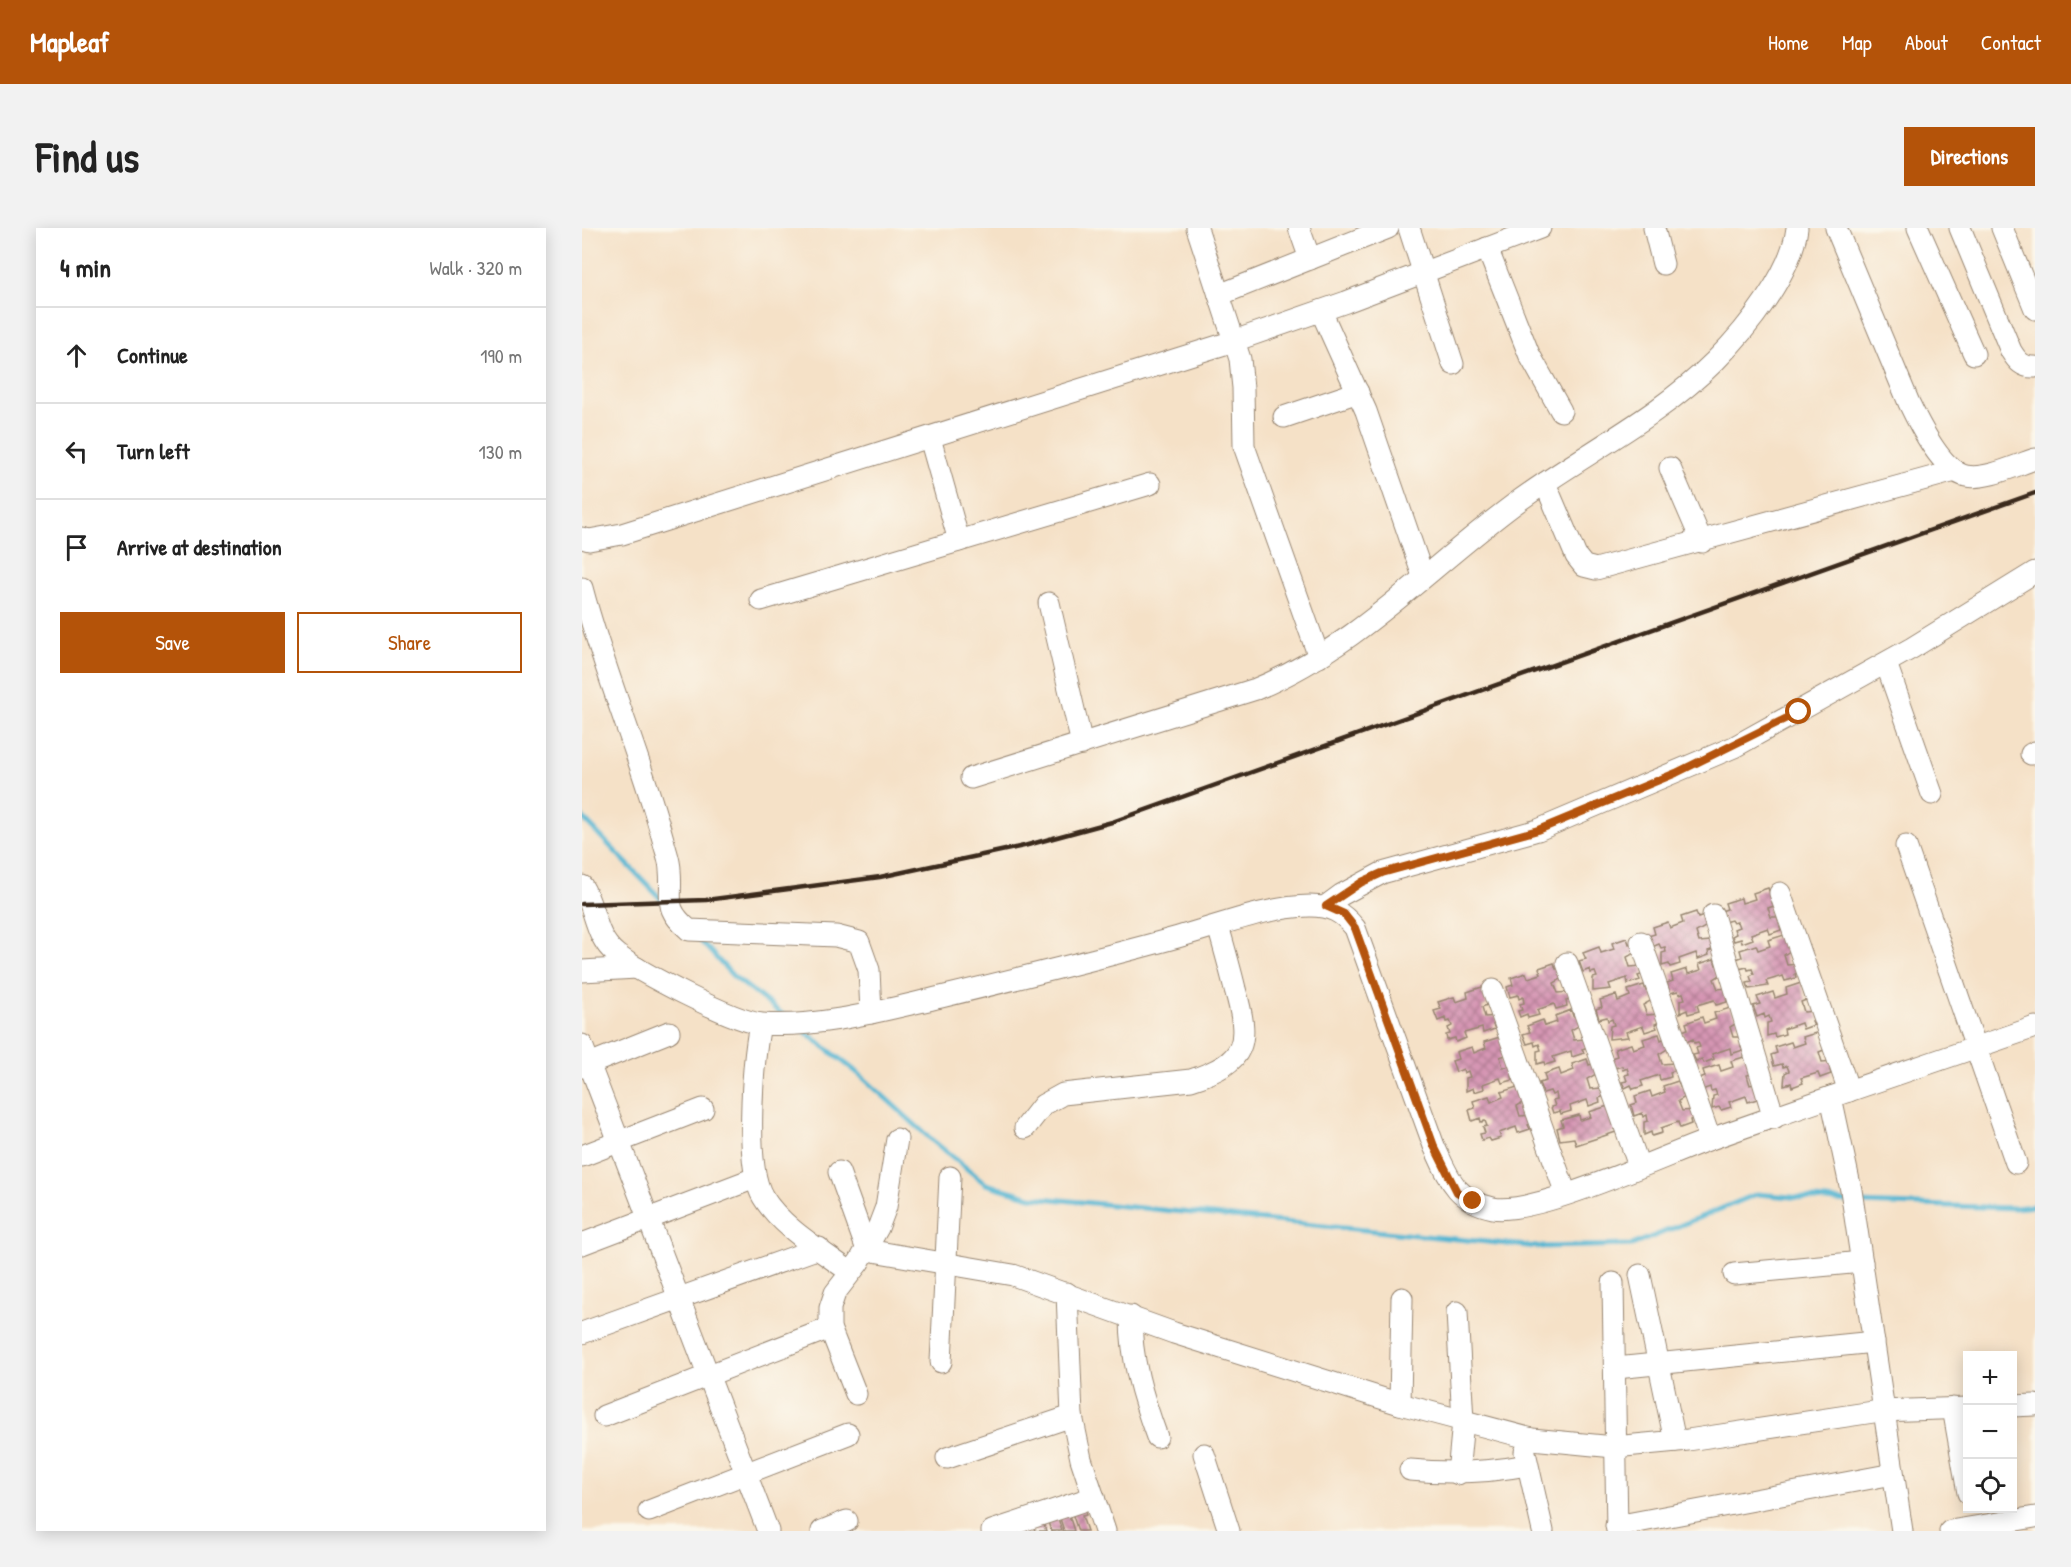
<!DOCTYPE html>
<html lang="en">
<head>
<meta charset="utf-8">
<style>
  :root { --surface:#fff; --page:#f2f2f2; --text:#222; --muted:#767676; --line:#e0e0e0; --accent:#b45309 }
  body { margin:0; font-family:"Patrick Hand",sans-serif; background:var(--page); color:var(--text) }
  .controls { position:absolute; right:18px; bottom:18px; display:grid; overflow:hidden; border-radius:0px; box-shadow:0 3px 15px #0003 }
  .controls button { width:54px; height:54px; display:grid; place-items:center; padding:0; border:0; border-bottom:2px solid var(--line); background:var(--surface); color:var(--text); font:30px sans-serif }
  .stop { position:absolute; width:18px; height:18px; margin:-14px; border:4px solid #b45309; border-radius:50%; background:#fff }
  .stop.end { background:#b45309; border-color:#fff; box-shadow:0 2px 6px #0008 }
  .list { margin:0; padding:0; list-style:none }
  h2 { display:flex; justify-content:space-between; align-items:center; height:78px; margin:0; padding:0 24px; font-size:26px }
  h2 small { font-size:20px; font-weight:400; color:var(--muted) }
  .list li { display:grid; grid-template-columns:39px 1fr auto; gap:18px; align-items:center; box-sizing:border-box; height:96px; padding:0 24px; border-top:2px solid var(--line) }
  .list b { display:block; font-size:22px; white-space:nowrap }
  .list em { font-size:20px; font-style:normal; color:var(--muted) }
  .actions { display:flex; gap:12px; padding:18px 24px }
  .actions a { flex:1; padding:14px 0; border:2px solid var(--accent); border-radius:0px; text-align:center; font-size:21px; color:var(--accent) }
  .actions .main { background:var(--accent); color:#fff }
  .icon { flex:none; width:33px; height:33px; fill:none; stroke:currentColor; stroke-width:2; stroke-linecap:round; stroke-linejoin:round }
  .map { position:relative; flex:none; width:1453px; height:1303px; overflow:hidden; border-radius:0px }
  header { display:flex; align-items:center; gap:36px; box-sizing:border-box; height:84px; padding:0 30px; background:var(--accent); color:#fff }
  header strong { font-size:28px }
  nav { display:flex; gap:33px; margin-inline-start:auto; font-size:21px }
  .intro { display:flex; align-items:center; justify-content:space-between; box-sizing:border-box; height:144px; padding:0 36px }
  h1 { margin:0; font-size:42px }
  .button { padding:15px 27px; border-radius:0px; background:var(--accent); color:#fff; font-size:21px; font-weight:700 }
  main { display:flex; gap:36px; padding:0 36px }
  aside { flex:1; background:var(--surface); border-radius:0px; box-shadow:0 3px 15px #0003 }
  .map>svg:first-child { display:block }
</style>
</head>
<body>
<header>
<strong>Mapleaf</strong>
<nav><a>Home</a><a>Map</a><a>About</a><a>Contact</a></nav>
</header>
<div class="intro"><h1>Find us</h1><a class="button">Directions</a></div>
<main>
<aside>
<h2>4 min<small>Walk · 320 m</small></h2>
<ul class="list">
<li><svg class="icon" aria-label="ahead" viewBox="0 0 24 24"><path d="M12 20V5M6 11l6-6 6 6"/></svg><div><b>Continue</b></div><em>190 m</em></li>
<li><svg class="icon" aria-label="left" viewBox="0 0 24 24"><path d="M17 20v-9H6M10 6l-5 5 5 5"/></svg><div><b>Turn left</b></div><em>130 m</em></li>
<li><svg class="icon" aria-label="arrive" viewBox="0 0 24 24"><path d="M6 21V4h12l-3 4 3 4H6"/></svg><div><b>Arrive at destination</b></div></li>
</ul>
<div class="actions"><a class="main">Save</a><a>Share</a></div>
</aside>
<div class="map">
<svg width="1453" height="1303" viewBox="0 0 1453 1303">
  <defs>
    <pattern id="building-cross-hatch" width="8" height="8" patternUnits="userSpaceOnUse" patternTransform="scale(1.5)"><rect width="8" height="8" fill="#d696b4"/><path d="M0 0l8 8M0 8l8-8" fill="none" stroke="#af7b92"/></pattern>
  </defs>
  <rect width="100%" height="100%" fill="#fbf7ec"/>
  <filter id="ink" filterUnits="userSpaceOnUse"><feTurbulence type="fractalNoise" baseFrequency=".0167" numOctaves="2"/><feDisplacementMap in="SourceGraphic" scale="12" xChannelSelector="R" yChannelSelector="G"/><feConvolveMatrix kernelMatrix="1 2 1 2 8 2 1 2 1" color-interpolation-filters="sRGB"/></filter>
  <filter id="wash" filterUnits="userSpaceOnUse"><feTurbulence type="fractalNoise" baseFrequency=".008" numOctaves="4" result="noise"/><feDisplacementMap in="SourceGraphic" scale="24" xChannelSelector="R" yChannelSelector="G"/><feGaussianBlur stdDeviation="1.35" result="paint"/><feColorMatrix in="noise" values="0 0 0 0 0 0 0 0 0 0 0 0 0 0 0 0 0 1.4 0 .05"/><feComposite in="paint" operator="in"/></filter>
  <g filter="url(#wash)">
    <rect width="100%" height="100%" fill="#f5e1c7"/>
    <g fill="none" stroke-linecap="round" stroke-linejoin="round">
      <g stroke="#53b5d2" stroke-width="5">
        <polyline points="0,589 82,674"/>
        <polyline points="115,709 151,748 204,789"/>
        <polyline points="221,802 277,846 351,913 404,956 449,969 956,1019 1050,1017 1175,966 1266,974"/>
        <polyline points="1275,975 1432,980 1453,978"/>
      </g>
    </g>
    <g id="blocks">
      <g fill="url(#building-cross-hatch)">
        <polygon points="1186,660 1192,678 1186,680 1189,689 1201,689 1204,696 1198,698 1199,702 1188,706 1186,700 1169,706 1171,711 1160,715 1159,711 1152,713 1150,708 1154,706 1152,701 1157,699 1155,694 1151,695 1149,692 1142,694 1139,683 1145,681 1143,675 1159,670 1160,675 1173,671 1171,665"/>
        <polygon points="1114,684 1116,690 1122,688 1125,698 1114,704 1117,714 1129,713 1132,721 1126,723 1127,727 1116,731 1114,725 1097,731 1098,736 1088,739 1087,736 1080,738 1080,725 1084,724 1083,719 1079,720 1077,716 1070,719 1066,708 1073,706 1071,699 1086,694 1088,700 1101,695 1099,689"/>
        <polygon points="1202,707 1212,720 1202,727 1205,737 1217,736 1219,744 1213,746 1214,750 1203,753 1201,748 1184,753 1186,758 1167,761 1165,755 1170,754 1168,748 1172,746 1170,741 1166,742 1165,739 1157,741 1154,731 1160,729 1158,722 1174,717 1176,722 1188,718 1186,712"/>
        <polygon points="1045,710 1047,716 1052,713 1056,723 1045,729 1048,739 1060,738 1062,746 1056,748 1058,752 1046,756 1045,750 1027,756 1029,761 1011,763 1011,750 1015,749 1013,744 1009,745 1008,741 1001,744 997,733 1004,731 1001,725 1017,719 1019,725 1032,721 1030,715"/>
        <polygon points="1132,731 1134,737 1140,735 1143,744 1132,751 1136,761 1147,760 1150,767 1144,769 1145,774 1134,777 1132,772 1115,777 1117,783 1106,786 1105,782 1098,785 1098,772 1103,771 1101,765 1097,766 1096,763 1088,765 1085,755 1091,753 1089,746 1105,741 1106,746 1119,742 1117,736"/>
        <polygon points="972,735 974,741 980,739 983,749 972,755 976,765 987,764 990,771 984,773 985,778 974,781 972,776 955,782 957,787 946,790 945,786 938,789 936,783 940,782 938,776 942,775 941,769 937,771 936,767 928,769 925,759 931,757 929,750 944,745 946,750 959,746 957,740"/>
        <polygon points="1219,755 1224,772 1219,774 1222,784 1234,783 1237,791 1230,793 1232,797 1221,801 1219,795 1202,801 1203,806 1193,809 1192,806 1185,808 1185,795 1189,794 1187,788 1183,790 1182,786 1175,789 1171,778 1178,776 1175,769 1191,764 1193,770 1205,766 1204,760"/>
        <polygon points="1062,757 1064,763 1069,761 1072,771 1061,777 1065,787 1077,786 1079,793 1073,796 1075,800 1063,804 1061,798 1044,804 1046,809 1027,811 1028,798 1032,797 1030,791 1026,793 1025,789 1017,791 1014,781 1020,779 1018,772 1034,767 1036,773 1048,768 1046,762"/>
        <polygon points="900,759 905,777 900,779 903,789 915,788 917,795 911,797 913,801 901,805 900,800 882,805 884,810 874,814 873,810 865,812 864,807 868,806 866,800 870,798 868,793 864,794 863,790 856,793 852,783 859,781 856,774 872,769 874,774 886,770 885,764"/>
        <polygon points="1148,780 1158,793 1148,799 1151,809 1163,809 1165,816 1159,818 1161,822 1149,826 1148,820 1130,826 1132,831 1122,835 1120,831 1114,833 1111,827 1116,826 1114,820 1118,819 1116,814 1112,815 1111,811 1104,814 1100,803 1106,801 1104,795 1120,789 1122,795 1134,791 1132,785"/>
        <polygon points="989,782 991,788 997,786 1000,796 989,802 992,812 1004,811 1006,819 1000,821 1002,825 990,829 989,823 971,829 973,834 963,837 962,834 955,836 955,823 959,822 957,816 953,818 952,814 945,816 941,806 948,804 945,798 961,792 963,798 975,794 973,788"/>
        <polygon points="1237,804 1242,822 1237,824 1240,834 1252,833 1254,840 1248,842 1249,846 1238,850 1236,845 1219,850 1221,855 1210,859 1209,855 1202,857 1203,845 1207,843 1205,838 1201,839 1200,836 1192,838 1189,827 1195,825 1193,819 1209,814 1211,819 1223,815 1221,809"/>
        <polygon points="1077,806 1079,812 1084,810 1087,820 1077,826 1080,836 1092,835 1094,842 1088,844 1089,849 1078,852 1077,847 1059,853 1061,858 1051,861 1049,857 1043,860 1040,854 1045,853 1043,847 1047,846 1045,840 1041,842 1040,838 1033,840 1029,830 1035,828 1033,821 1049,816 1051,821 1063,817 1061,811"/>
        <polygon points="918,809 924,827 918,829 921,839 933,838 935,846 930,848 931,852 920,855 918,850 901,856 902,861 892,864 891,860 884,863 884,850 888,849 886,843 882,845 881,841 874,844 870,833 876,831 874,824 890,819 892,825 904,820 902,814"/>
        <polygon points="1165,828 1170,846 1165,847 1168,857 1173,856 1178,870 1166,874 1164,868 1147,874 1149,879 1139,882 1137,879 1130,881 1131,868 1135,867 1133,862 1129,863 1128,859 1120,862 1117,851 1123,849 1121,842 1137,837 1139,843 1151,839 1149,833"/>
        <polygon points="1005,831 1007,837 1013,835 1016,845 1005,851 1008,861 1020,860 1023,868 1017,870 1018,874 1007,878 1005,872 988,878 989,883 979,886 978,883 971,885 969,879 973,878 971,872 975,871 974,865 970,867 968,863 961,865 957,855 964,853 962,846 977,841 979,847 992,842 990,836"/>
        <polygon points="1096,853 1098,859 1104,857 1107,867 1096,873 1100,883 1111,882 1114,890 1108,892 1109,896 1098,900 1096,894 1079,900 1080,905 1070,908 1069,904 1062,907 1062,894 1066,893 1065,887 1061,889 1060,885 1052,888 1049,877 1055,875 1053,868 1068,863 1070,869 1083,864 1081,858"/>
        <polygon points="935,859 945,872 935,878 938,888 950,887 952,895 946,897 948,901 936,905 934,899 917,905 919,910 909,913 907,910 900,912 898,906 903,905 901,899 905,898 903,893 899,894 898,890 890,893 887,882 893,880 891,873 907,868 909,874 921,869 919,864"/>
        <polygon points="1026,878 1037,903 994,917 992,910 978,912 975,900 981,898 979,892 997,887 998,892 1009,889 1007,884"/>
        <polygon points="500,1275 504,1287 500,1288 505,1303 496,1303 488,1279"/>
        <polygon points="486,1284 492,1303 482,1303 477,1287"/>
        <polygon points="475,1287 480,1303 469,1303 465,1291"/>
        <polygon points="461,1294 464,1303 453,1303 451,1297"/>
      </g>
    </g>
  </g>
  <g filter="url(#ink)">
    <use href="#blocks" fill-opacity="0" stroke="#988672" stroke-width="1.5"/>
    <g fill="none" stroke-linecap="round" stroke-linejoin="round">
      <g stroke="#988672" stroke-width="23">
        <g id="minor">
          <polyline points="615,0 658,131 661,160 662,218 737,429"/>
          <polyline points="717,0 728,31"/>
          <polyline points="827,0 871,136"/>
          <polyline points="1072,0 1081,36"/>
          <path d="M1254 0 1327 175C1337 196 1360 243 1384 248 1405 252 1434 237 1453 231"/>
          <polyline points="1336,0 1392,126"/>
          <path d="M1378 0 1429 123C1435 133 1441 140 1453 139"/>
          <polyline points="1420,0 1453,81"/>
          <polyline points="905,20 947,126 979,183"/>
          <polyline points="637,67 806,0"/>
          <polyline points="739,83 784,183 841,348"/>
          <polyline points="702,189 776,164"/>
          <polyline points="348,210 377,313"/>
          <polyline points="1088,240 1120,314"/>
          <polyline points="963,255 994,328 1002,338 1014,341 1373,243"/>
          <polyline points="0,310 7,312 40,306 652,113 764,74 958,0"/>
          <path d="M0 360C23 448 60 531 83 619 85 626 88 634 88 642 91 673 80 679 107 702L254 708 277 714 287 742 289 785"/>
          <polyline points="179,372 568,256"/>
          <polyline points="467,375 500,516"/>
          <polyline points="1304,435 1350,566"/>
          <polyline points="1449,526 1453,524"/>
          <path d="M389 550 674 461C775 420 851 335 938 272 1003 225 1076 190 1133 133 1165 101 1210 45 1215 0"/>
          <polyline points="1324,618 1434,935"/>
          <path d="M0 658C14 680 12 708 34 726 56 744 153 794 180 796 239 800 302 782 359 769 438 750 517 731 596 709 636 698 687 678 728 678 749 678 760 684 773 700L852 918C867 950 873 972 911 980 952 988 1082 928 1126 912 1235 873 1344 837 1453 799"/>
          <polyline points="1198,665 1267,863"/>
          <polyline points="744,678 759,667 800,645 956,602 1152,519 1330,420 1453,344"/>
          <polyline points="1131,687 1192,890"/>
          <polyline points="1059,714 1128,911"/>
          <polyline points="985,735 1057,938"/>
          <polyline points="0,743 55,740"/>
          <polyline points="911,762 984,966"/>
          <path d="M178 796C171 833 162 938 181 969 200 1000 239 1022 268 1044"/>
          <polyline points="0,817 186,1303"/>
          <polyline points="0,839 87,804"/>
          <polyline points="1249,869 1269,962 1320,1303"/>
          <path d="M443 900 461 877 481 866 609 852C666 834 668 814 653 761 648 740 642 719 636 698"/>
          <polyline points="0,928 121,881"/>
          <polyline points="257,944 285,1022 431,1047 592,1105 818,1176 950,1211 1032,1219 1106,1212 1298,1183 1386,1180"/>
          <polyline points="0,1016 173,950"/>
          <polyline points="1152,1046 1280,1034"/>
          <polyline points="1058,1047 1093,1213"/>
          <polyline points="1031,1055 1035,1303"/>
          <polyline points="485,1065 490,1188 499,1231 523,1303"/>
          <polyline points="875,1084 881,1193 876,1246"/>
          <path d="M549 1088C549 1132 560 1168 575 1209"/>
          <polyline points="0,1105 237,1020"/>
          <polyline points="359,1134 368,949"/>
          <polyline points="1034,1140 1292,1114"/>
          <polyline points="274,1166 248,1100 248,1080 253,1065 277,1034 296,1000 304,979 315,911"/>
          <polyline points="818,1176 820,1070"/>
          <polyline points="1430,1178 1453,1177"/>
          <polyline points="1371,1180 1386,1265"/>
          <polyline points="22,1188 248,1100"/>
          <polyline points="943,1224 961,1303"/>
          <polyline points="622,1226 647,1303"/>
          <polyline points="365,1230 490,1188"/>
          <path d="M828 1242C869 1246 904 1245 945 1237"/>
          <polyline points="67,1283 266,1206"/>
          <polyline points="1034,1298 1311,1246"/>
          <polyline points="240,1303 265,1293"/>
          <polyline points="410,1303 512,1269"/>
          <polyline points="1368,1303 1453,1289"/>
        </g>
      </g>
      <use href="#minor" stroke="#fff" stroke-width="21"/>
      <polyline stroke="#3b2a1e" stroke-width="4.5" points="0,676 124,672 298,649 442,618 530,594 1453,265"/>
    </g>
  </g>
  <g fill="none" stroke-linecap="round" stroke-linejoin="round" filter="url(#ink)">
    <polyline stroke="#b45309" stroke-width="8" points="891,973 875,964 852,918 773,700 762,686 744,678 780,654 800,645 956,602 1094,545 1217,484"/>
  </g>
</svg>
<div class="controls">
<button>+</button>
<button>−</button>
<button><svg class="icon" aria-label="locate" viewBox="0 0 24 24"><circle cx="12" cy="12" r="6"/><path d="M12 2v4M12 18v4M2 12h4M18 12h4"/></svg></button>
</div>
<div class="stop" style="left:1217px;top:484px"></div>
<div class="stop end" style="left:891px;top:973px"></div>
</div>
</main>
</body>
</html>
